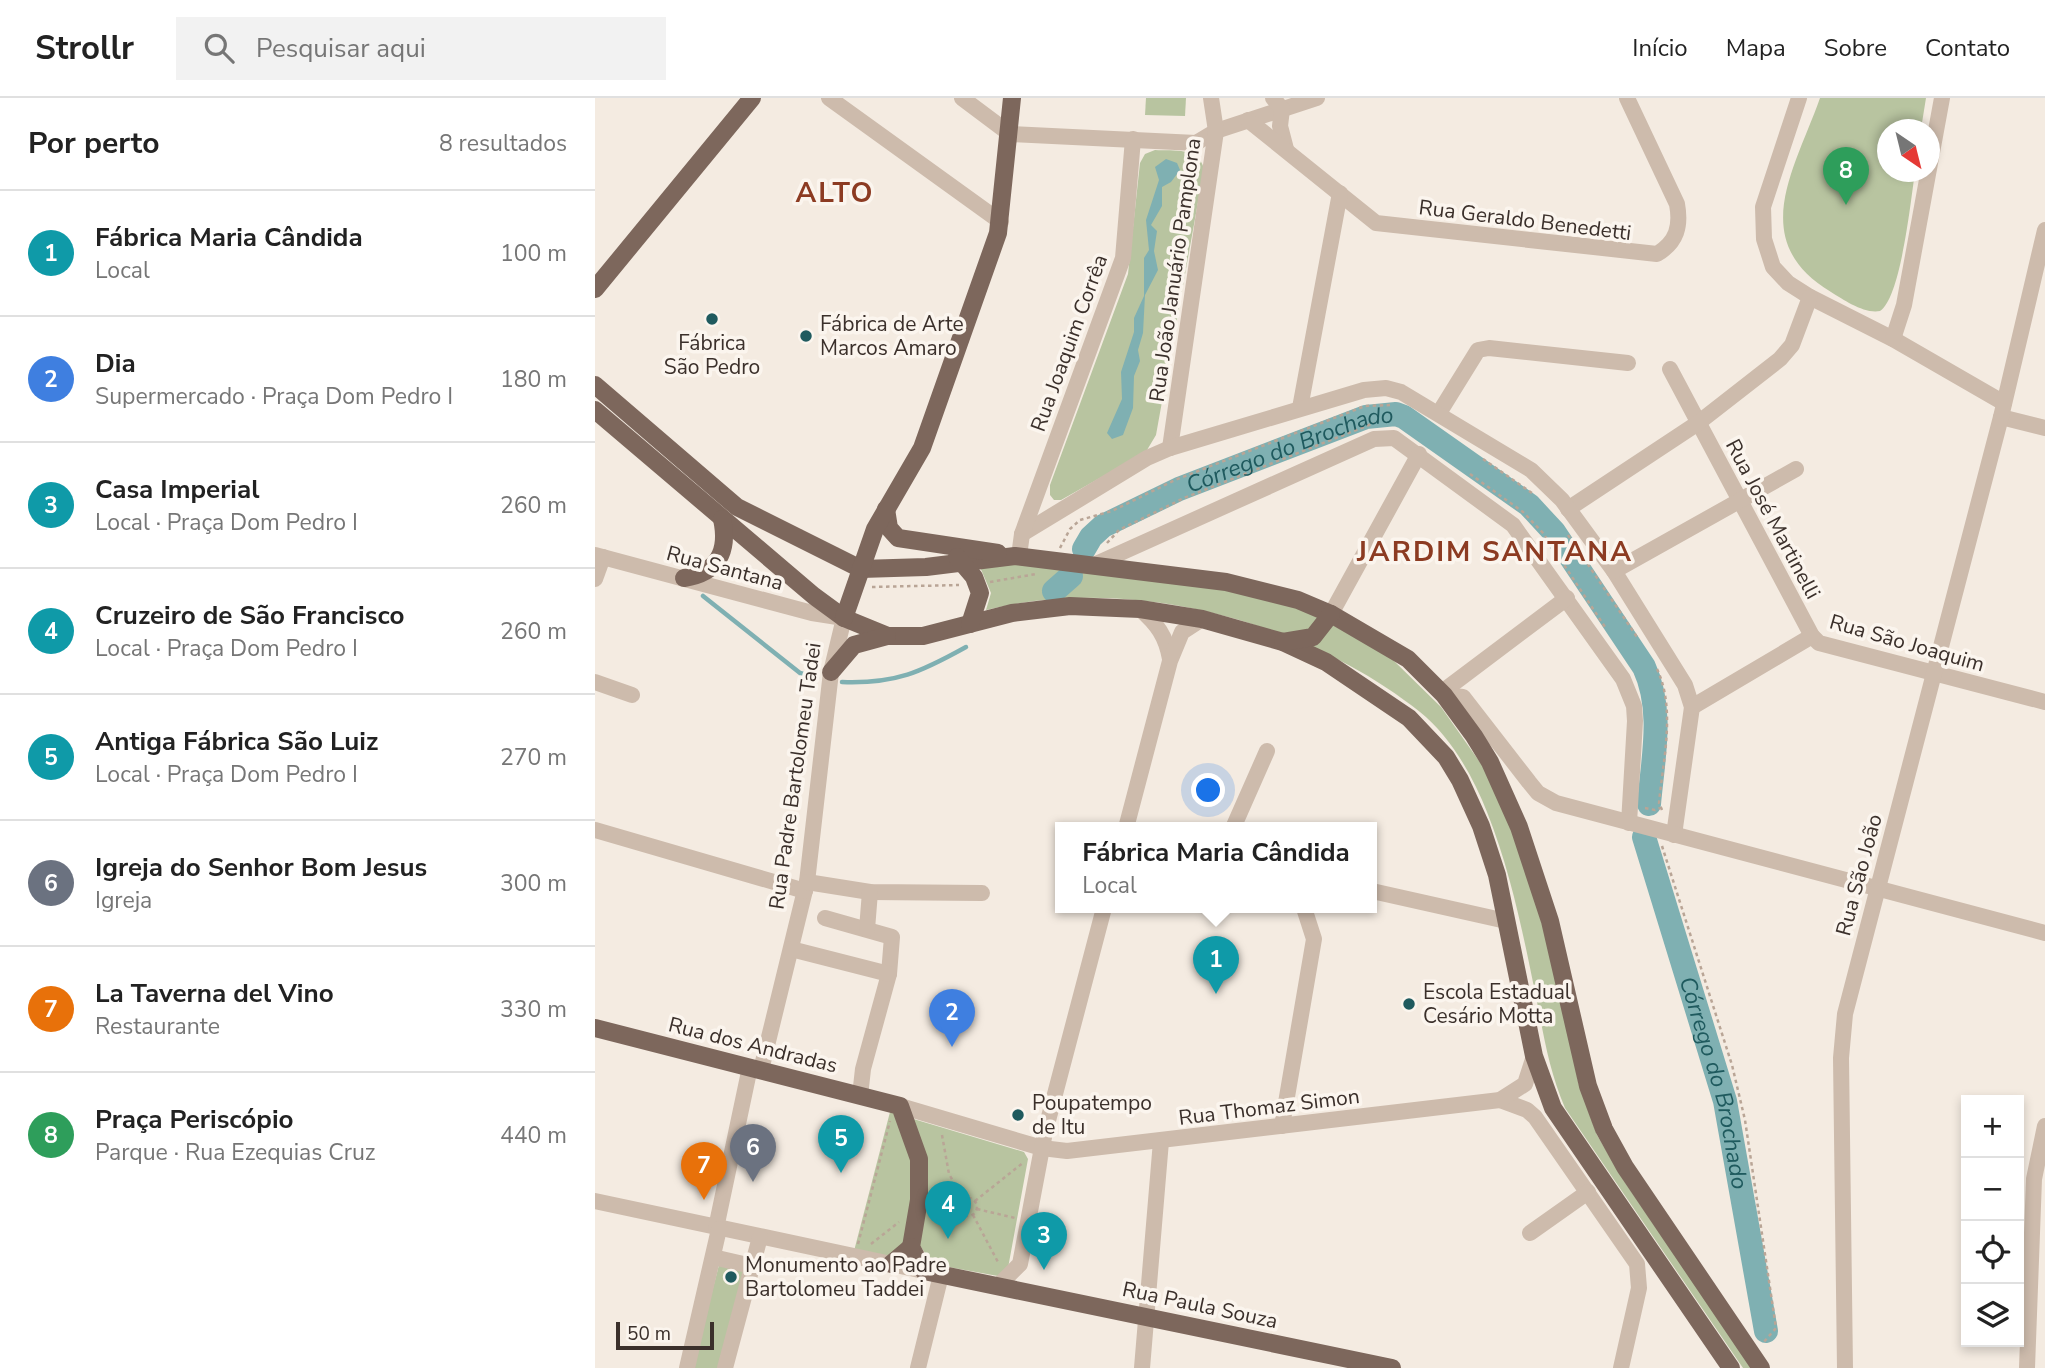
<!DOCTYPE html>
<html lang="pt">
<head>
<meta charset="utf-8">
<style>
  :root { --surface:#fff; --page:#f2f2f2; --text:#222; --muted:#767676; --line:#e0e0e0; --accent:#1f5a5e }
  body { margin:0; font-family:"Nunito Sans",sans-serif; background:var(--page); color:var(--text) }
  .controls { position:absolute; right:21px; bottom:21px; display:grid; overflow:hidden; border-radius:0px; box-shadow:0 4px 10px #0003 }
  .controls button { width:63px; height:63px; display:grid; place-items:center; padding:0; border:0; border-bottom:2px solid var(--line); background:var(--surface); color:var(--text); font:35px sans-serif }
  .compass { position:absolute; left:1282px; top:21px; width:63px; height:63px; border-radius:50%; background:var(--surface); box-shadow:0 4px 10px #0003; rotate:145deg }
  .scale { position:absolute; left:21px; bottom:18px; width:98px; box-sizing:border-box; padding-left:7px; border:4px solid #3b302b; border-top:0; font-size:19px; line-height:24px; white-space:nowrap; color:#3b302b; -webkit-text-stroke:5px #fbf5ee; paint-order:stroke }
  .you { position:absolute; left:614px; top:693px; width:24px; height:24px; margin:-18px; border:5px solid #fff; border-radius:50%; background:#1a73e8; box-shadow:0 0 0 10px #1a73e833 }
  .badge { display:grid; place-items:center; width:46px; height:46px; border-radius:50%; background:var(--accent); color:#fff; font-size:23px; font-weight:700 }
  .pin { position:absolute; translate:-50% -58px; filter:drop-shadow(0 2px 4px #0008) }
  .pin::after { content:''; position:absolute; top:37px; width:24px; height:21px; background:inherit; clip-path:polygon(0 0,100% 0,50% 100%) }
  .popup { position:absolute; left:460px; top:724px; width:322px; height:91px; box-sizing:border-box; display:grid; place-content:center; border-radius:0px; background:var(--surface); filter:drop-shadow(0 2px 5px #0005); font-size:23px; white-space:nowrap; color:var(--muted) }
  .popup b { font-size:26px; color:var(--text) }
  .popup::after { content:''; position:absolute; left:50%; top:100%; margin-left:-14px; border:14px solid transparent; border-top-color:var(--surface) }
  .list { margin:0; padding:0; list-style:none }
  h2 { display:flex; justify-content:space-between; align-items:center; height:91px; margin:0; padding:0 28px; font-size:30px }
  h2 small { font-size:23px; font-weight:400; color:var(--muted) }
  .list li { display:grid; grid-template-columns:46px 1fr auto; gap:21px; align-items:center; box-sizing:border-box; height:126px; padding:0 28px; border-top:2px solid var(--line) }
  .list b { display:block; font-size:26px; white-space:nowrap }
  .list p { margin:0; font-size:23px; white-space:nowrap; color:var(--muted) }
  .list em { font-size:23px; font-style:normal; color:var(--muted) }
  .icon { flex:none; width:38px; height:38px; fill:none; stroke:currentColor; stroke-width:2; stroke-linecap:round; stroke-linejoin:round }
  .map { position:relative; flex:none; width:1450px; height:1270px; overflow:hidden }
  header { display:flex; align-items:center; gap:42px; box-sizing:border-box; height:98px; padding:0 35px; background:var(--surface); border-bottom:2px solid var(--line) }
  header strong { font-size:33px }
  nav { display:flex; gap:38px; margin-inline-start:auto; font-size:24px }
  .search { width:490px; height:63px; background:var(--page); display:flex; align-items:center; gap:18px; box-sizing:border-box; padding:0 24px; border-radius:0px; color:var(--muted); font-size:26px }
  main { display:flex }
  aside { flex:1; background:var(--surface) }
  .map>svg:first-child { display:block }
</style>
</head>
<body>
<header>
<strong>Strollr</strong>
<div class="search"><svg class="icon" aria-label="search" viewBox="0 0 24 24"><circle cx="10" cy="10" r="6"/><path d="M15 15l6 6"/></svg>Pesquisar aqui</div>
<nav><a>Início</a><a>Mapa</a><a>Sobre</a><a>Contato</a></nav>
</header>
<main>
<aside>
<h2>Por perto<small>8 resultados</small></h2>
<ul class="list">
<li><span class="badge" style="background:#0f9aa8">1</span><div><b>Fábrica Maria Cândida</b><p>Local</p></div><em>100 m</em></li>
<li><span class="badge" style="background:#3f7fe0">2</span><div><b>Dia</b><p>Supermercado · Praça Dom Pedro I</p></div><em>180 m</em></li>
<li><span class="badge" style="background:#0f9aa8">3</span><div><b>Casa Imperial</b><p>Local · Praça Dom Pedro I</p></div><em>260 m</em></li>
<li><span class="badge" style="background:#0f9aa8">4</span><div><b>Cruzeiro de São Francisco</b><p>Local · Praça Dom Pedro I</p></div><em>260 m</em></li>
<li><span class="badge" style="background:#0f9aa8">5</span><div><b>Antiga Fábrica São Luiz</b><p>Local · Praça Dom Pedro I</p></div><em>270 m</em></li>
<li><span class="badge" style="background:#6b7280">6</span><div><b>Igreja do Senhor Bom Jesus</b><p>Igreja</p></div><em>300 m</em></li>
<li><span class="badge" style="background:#e8710a">7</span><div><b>La Taverna del Vino</b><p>Restaurante</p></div><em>330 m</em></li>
<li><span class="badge" style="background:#2e9e5b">8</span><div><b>Praça Periscópio</b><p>Parque · Rua Ezequias Cruz</p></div><em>440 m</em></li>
</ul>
</aside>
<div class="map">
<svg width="1450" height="1270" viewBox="0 0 1450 1270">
  <rect width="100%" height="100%" fill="#f4ebe1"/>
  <g fill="#b8c4a0">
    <polygon points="551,0 591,0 590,18 550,17"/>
    <path d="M1225 0H1331L1326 31 1293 32V74H1320C1316 100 1306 200 1285 213 1269 216 1249 202 1236 194 1151 143 1200 71 1225 0Z"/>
    <path d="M560 52C579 53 604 49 609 71L561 337 552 352 542 359 466 402H459L455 397V387L533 176 545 65 550 56Z"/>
    <path d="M422 465 639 490 715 514 796 560 846 609 889 670 921 737 955 853 984 987 1002 1037 1029 1083 1157 1270H1148L970 1010C957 979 951 951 945 919 931 850 918 779 892 714 878 678 855 638 825 614 709 522 534 476 391 512L396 495 385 469Z"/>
    <polygon points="295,1014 429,1054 433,1061 413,1170 403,1178 337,1166 326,1149 308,1145 295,1160 259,1153"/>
    <polygon points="124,1167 149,1172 126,1270 97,1270"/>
  </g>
  <polygon fill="#7fb0b2" points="571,61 582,65 585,72 576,84 567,89 567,108 556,127 562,133 559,153 563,172 550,197 548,235 543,252 545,263 539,278 538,310 528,337 517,341 512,335 527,301 526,274 539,234 539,220 549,198 549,160 554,152 551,122 564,82 560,69"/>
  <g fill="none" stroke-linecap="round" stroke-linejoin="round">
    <g stroke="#7fb0b2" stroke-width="4.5">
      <polyline points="108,498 205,575 222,580"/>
      <path d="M247 584C301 586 326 574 371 549"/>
    </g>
    <g stroke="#7fb0b2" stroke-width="24">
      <path id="s1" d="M489 451 496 439 508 428 584 391 771 319 801 316 809 319 934 407 959 434 1049 569C1069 612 1058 660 1054 706"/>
      <polyline points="459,493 476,478"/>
      <path id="s2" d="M1049 739 1130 1003 1171 1233"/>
    </g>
    <g stroke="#b9a596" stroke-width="2.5" stroke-dasharray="3.5 3.5" stroke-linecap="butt">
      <polyline points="888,361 937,395"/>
      <polyline points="875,376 928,414 948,435 1010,529"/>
      <polyline points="973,437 1042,539"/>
      <polyline points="512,445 524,432 589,400 779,325"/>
      <polyline points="465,450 475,431 485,422 517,413 580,382 770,308 795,307"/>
      <polyline points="395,484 441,476"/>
      <polyline points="277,489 364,487"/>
      <path d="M1062 571C1081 611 1068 662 1064 705L1067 712"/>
      <polyline points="1050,710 1060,712 1065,710"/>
      <polyline points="1067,748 1137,967 1150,1022 1181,1230 1167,1246"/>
      <polyline points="943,894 957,892"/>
      <polyline points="347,1037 354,1076 369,1101"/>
      <circle cx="373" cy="1109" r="9"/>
      <polyline points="380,1103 429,1064"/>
      <polyline points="340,1104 354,1102 365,1106"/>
      <polyline points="382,1111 420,1120"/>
      <polyline points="378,1117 404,1166"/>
      <polyline points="263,1146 295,1023"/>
      <polyline points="276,1146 304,1124"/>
    </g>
    <g stroke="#cdbbac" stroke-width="16">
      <polyline points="234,0 406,124"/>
      <polyline points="367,0 415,36 601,45 621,33 722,0"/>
      <polyline points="678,0 687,11 685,28 691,51"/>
      <polyline points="1204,0 1168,109 1169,141 1178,169 1193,185 1215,199 1298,241 1409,305"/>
      <path d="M653 22 781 125 1062 156C1082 144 1086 128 1082 106L1032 0"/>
      <polyline points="1298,241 1309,207 1347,0"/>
      <polyline points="1075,271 1217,538 1224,545 1450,604"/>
      <polyline points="705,310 745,95"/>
      <polyline points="844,315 883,252 894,250 1033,265"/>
      <polyline points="1406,319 1450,330"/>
      <polyline points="575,350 621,33 616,0"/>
      <polyline points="973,411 1103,325 1185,261 1197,247 1215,199"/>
      <polyline points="427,436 552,360 575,350 769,292 791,290 806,294 936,372 967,402 1019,473 1090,587 1097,609 1079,737"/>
      <polyline points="0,457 217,515 249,520 236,574 212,784 166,972"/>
      <polyline points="424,458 427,436 528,160 538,41"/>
      <polyline points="501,466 779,341 799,340 918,427 1028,581 1039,608 1040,623 1034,725"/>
      <polyline points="1019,473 1201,371"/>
      <polyline points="0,481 8,459"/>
      <path d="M545 511C562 526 571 538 575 561"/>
      <polyline points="736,516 824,356"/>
      <polyline points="0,584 37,597"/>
      <polyline points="847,594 972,500"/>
      <polyline points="849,597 868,599 934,684 943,695 961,705 1450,835"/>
      <polyline points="1097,609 1217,538"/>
      <polyline points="531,730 575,563 587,534 607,521"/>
      <polyline points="638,730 672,653"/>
      <polyline points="0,732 210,793"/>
      <polyline points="212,784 275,794 387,795"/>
      <polyline points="777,793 911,823"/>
      <polyline points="230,820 297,839 294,876 268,971 265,998"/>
      <polyline points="272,831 275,794"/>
      <polyline points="196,851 294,876"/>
      <polyline points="905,1002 932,1012 940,1019 1042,1166 1044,1190 1026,1270"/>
      <polyline points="305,1008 447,1050 472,1053 905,1002 930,986 939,958"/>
      <polyline points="687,1028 719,841 709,810"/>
      <polyline points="0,1103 329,1173"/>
      <polyline points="121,1130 155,969"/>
      <polyline points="935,1135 993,1094"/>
      <polyline points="118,1159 157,1168"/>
      <polyline points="403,1188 425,1166 450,1034 509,810"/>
      <polyline points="92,1270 124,1131"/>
      <polyline points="130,1270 165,1139"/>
      <polyline points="323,1270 346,1177"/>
      <polyline points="547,1270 566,1043"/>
      <polyline points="1250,1270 1246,960 1250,916 1406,319 1450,132"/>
      <polyline points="1432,1270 1439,1081 1450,1028"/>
    </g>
    <g stroke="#7d675c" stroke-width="18">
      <polyline points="0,191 157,0"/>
      <polyline points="0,287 142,409 266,471 331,469 420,458 631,484 703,502 736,516 813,561 849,597 879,638 895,664 924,729 955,823 993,988 1009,1031 1030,1069 1166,1270"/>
      <polyline points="0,312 219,498 249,520 293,538 328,538 417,515 475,508 545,511 607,521 688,544 731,564 814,620 851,659 865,682 886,728 902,777 939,958 958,1010 1136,1270"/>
      <polyline points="291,411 294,430 303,440 403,455"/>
      <polyline points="362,459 379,479 385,495 375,526"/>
      <path d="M89 480C123 475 134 453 127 421"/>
      <polyline points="249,520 280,431 327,350 403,135 417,0"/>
      <polyline points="688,544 718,539 736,516"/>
      <polyline points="236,574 259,547 292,538"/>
      <polyline points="0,930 305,1008 324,1061 324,1102 316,1149 329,1173 797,1270"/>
      <polyline points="296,1166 316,1149"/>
    </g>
  </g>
  <g fill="#1f5a5e" stroke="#fbf5ee" stroke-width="2.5">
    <circle cx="117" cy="221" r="7"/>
    <circle cx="211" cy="238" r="7"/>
    <circle cx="814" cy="906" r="7"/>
    <circle cx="423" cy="1017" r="7"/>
    <circle cx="136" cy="1179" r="7"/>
  </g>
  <g text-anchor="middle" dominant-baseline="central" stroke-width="7" stroke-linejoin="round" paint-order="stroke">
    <g font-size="21" fill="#3b302b" stroke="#fbf5ee">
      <text transform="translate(930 122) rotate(7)">Rua Geraldo Benedetti</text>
      <text transform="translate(580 172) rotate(-82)">Rua João Januário Pamplona</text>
      <text transform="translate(474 245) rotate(-70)">Rua Joaquim Corrêa</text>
      <text transform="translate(1178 421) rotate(62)">Rua José Martinelli</text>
      <text transform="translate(130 470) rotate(15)">Rua Santana</text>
      <text transform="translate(1312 545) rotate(16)">Rua São Joaquim</text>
      <text transform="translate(200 678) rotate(-82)">Rua Padre Bartolomeu Tadei</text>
      <text transform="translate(1264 777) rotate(-75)">Rua São João</text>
      <text transform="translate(158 947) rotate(14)">Rua dos Andradas</text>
      <text transform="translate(674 1009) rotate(-7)">Rua Thomaz Simon</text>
      <text transform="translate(605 1207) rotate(12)">Rua Paula Souza</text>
    </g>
    <g font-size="21" fill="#3b302b" stroke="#fbf5ee" text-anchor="start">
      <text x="225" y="226">Fábrica de Arte<tspan x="225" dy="24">Marcos Amaro</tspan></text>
      <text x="117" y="245" text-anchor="middle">Fábrica<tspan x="117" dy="24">São Pedro</tspan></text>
      <text x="828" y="894">Escola Estadual<tspan x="828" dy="24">Cesário Motta</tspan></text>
      <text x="437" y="1005">Poupatempo<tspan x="437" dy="24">de Itu</tspan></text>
      <text x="150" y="1167">Monumento ao Padre<tspan x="150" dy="24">Bartolomeu Taddei</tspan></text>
    </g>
    <g font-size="23" font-style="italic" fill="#1f5a5e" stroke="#fbf5ee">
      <text stroke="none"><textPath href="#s1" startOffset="233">Córrego do Brochado</textPath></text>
      <text stroke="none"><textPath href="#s2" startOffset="256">Córrego do Brochado</textPath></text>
    </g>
    <g font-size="28" font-weight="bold" letter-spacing="2" fill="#8c3b22" stroke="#fbf5ee">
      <text x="240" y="95">ALTO</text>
      <text x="900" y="454">JARDIM SANTANA</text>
    </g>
  </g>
</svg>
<div class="controls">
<button>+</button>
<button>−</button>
<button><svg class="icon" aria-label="locate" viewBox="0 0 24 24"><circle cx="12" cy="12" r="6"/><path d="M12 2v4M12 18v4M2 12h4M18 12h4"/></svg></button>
<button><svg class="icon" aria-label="layers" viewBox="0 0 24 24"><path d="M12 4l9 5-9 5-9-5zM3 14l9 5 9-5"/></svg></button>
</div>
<svg class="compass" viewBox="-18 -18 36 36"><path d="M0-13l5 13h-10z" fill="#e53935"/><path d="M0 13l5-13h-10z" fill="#767676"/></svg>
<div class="scale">50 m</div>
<div class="you"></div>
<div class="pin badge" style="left:621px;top:896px;background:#0f9aa8">1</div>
<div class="popup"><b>Fábrica Maria Cândida</b>Local</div>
<div class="pin badge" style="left:357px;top:949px;background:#3f7fe0">2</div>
<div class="pin badge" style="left:449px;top:1172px;background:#0f9aa8">3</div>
<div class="pin badge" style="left:353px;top:1141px;background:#0f9aa8">4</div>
<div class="pin badge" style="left:246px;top:1075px;background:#0f9aa8">5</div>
<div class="pin badge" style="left:158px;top:1084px;background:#6b7280">6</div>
<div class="pin badge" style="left:109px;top:1102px;background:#e8710a">7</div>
<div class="pin badge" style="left:1251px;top:107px;background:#2e9e5b">8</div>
</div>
</main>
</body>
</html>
